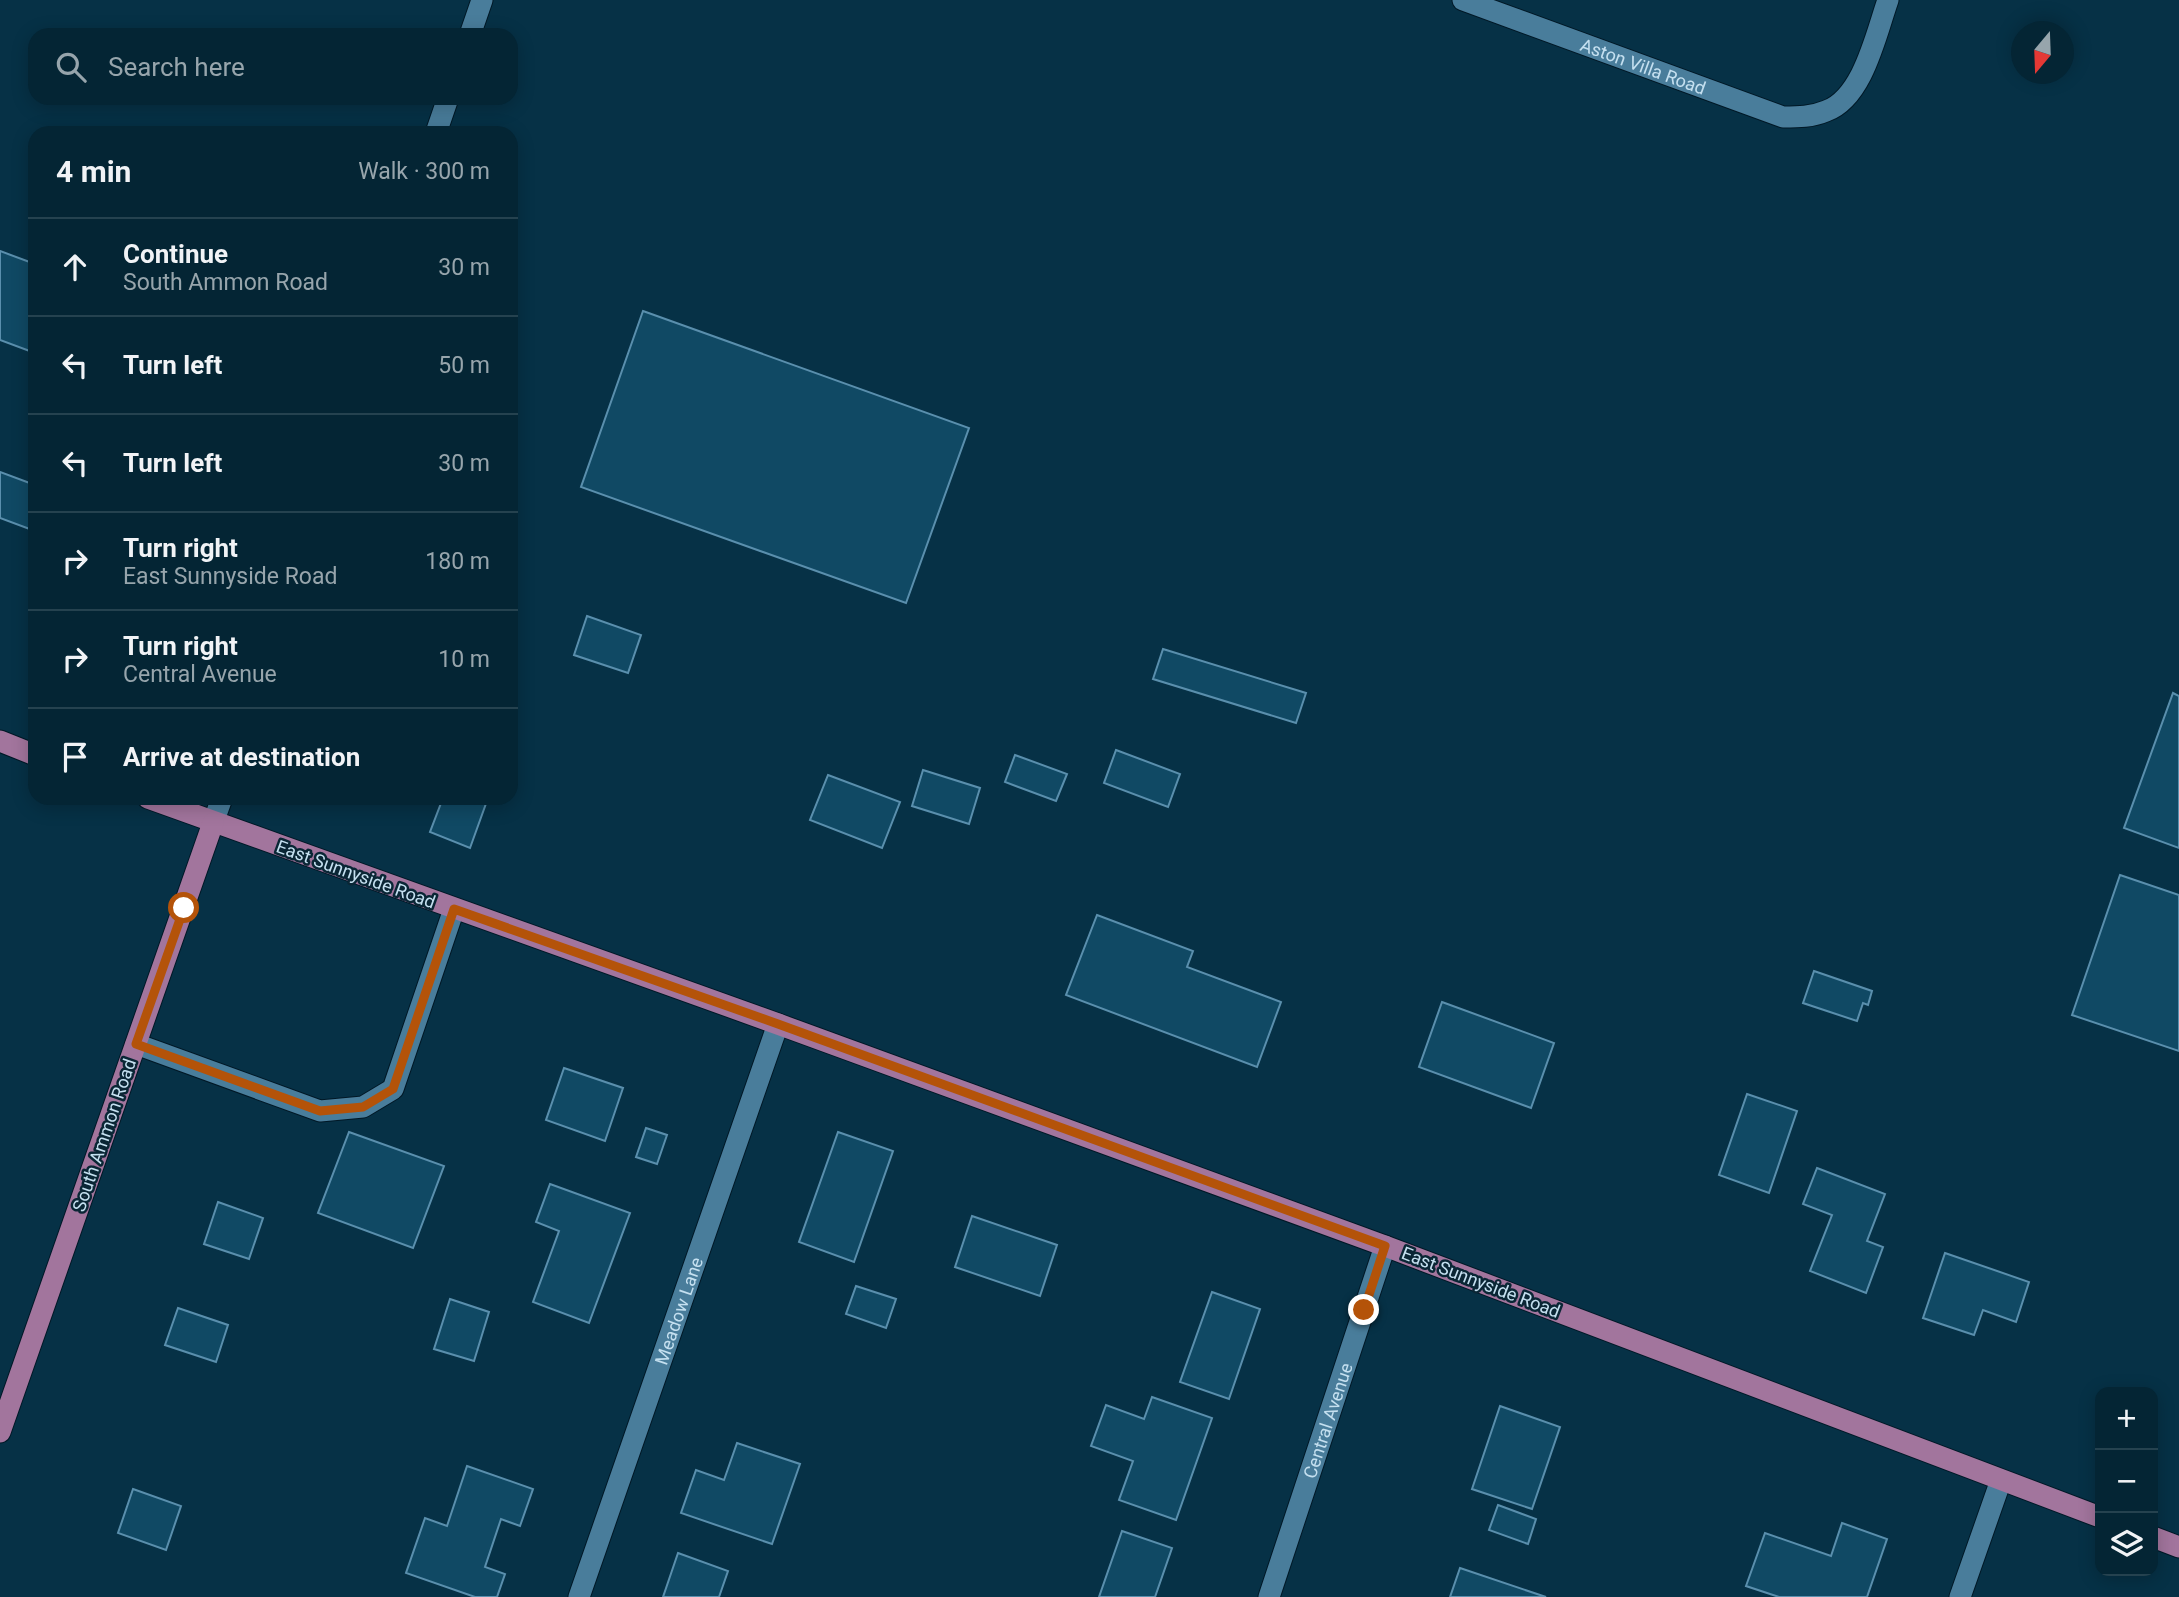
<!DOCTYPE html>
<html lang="en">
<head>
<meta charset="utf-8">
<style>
  :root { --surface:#042534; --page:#123140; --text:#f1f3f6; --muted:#97a5ac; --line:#25424f }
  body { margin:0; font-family:Roboto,sans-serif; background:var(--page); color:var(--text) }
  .controls { position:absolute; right:21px; bottom:21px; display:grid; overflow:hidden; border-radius:14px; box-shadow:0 4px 18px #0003 }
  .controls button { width:63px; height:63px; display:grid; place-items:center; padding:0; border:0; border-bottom:2px solid var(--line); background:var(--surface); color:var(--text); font:35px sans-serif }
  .compass { position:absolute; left:2011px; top:21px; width:63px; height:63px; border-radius:50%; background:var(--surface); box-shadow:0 4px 18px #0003; rotate:199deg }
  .stop { position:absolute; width:21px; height:21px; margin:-16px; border:5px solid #b45309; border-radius:50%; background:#fff }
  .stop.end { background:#b45309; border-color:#fff; box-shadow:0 2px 7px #0008 }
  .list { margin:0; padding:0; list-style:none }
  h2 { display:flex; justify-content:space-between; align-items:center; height:91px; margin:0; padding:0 28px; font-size:30px }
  h2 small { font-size:23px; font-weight:400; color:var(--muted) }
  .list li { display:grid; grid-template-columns:46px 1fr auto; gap:21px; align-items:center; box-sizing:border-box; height:98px; padding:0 28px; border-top:2px solid var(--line) }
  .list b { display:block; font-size:26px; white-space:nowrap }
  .list p { margin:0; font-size:23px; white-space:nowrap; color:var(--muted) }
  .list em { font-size:23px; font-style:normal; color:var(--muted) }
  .icon { flex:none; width:38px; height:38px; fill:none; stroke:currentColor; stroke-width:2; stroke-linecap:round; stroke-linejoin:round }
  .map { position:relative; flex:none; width:2179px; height:1597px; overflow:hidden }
  .search { position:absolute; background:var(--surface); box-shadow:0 4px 18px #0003; left:28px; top:28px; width:490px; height:77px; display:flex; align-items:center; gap:18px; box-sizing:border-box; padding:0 24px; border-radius:21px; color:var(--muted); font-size:26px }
  .panel { position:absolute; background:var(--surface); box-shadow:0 4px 18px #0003; left:28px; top:126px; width:490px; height:679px; border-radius:21px }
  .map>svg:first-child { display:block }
</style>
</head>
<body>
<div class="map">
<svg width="2179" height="1597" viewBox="0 0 2179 1597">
  <rect width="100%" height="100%" fill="#063146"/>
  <g fill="#104964" stroke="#5a8fad" stroke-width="2">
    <polygon points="0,251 35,264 35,353 0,340"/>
    <polygon points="643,311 969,428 906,603 581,487"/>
    <polygon points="0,472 35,485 35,531 0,518"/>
    <polygon points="587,616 641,635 628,673 574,655"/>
    <polygon points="1163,649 1306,693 1296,723 1153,679"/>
    <polygon points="2173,693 2179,696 2179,848 2124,828"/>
    <polygon points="1116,750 1180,774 1168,807 1104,783"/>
    <polygon points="1015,755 1067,774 1056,801 1005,782"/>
    <polygon points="923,770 980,788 969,824 912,806"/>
    <polygon points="828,775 900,802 882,848 810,820"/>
    <polygon points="443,798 488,798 470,848 430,832"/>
    <polygon points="2120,875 2179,895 2179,1051 2072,1015"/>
    <polygon points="1097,915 1193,951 1187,967 1281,1002 1257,1067 1066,995"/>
    <polygon points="1814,971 1872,991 1868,1005 1863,1003 1857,1021 1803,1003"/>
    <polygon points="1442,1002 1554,1043 1531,1108 1419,1067"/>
    <polygon points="564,1068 623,1088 605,1141 546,1120"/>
    <polygon points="1747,1094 1797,1111 1769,1193 1719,1175"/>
    <polygon points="646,1128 667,1135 657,1164 636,1157"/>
    <polygon points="349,1132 444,1166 413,1248 318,1213"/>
    <polygon points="838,1132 893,1151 854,1262 799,1242"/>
    <polygon points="1817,1168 1885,1194 1867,1241 1883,1247 1866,1293 1810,1271 1832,1215 1803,1204"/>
    <polygon points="550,1184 630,1213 589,1323 533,1302 559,1231 536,1222"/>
    <polygon points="218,1202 263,1218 249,1259 204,1244"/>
    <polygon points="972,1216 1057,1245 1040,1296 955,1267"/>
    <polygon points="1945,1253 2029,1282 2016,1322 1983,1310 1974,1335 1923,1318"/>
    <polygon points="856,1286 896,1299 886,1328 846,1314"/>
    <polygon points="1212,1292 1260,1309 1229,1399 1180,1382"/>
    <polygon points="450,1299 489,1312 474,1361 434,1349"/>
    <polygon points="178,1308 228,1325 216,1362 165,1345"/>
    <polygon points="1152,1397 1212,1418 1176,1520 1119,1500 1133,1461 1091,1446 1106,1405 1144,1419"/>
    <polygon points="1500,1406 1560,1427 1532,1509 1472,1489"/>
    <polygon points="737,1443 800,1464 772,1544 681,1513 696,1470 724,1480"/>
    <polygon points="467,1466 533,1489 520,1526 501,1519 485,1567 505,1574 497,1597 475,1597 406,1573 425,1518 447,1526"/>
    <polygon points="133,1489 181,1506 166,1550 118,1533"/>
    <polygon points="1498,1505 1536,1519 1528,1544 1489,1530"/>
    <polygon points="1842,1523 1887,1539 1867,1597 1779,1597 1746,1586 1765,1533 1831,1556"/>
    <polygon points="1122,1531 1172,1548 1155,1597 1099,1597"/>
    <polygon points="678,1553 728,1571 719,1597 663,1597"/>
    <polygon points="1460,1568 1546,1597 1450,1597"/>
  </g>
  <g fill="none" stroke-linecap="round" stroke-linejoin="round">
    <g stroke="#001826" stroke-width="23">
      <g id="minor">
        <path id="s1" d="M1463 0 1783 117C1798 117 1812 117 1826 111 1863 98 1876 34 1888 0"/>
        <polyline points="470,35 482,0"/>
        <polyline points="436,133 448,98"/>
        <polyline points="213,823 222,798"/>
        <polyline points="136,1044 320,1111 363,1107 393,1089 454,909"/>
        <path id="s2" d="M579 1597 778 1024"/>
        <path id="s3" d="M1269 1597 1385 1246"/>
        <polyline points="1960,1597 2001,1480"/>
      </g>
    </g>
    <g stroke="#001826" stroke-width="23">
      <g id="major">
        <polyline points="0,741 35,755"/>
        <polyline points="148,798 778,1024 1385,1246 2100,1517"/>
        <polyline points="0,1432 213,823"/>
        <polyline points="2153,1537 2179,1547"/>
      </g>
    </g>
    <use href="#minor" stroke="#497d9b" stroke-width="21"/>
    <use href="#major" stroke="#a2759d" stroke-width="21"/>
  </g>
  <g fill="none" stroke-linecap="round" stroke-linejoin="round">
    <polyline stroke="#b45309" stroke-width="9" points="184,908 136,1044 320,1111 363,1107 393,1089 454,909 778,1024 1385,1246 1364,1310"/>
  </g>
  <g text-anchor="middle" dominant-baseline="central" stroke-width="5" stroke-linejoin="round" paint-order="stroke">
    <g font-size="18" fill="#c5e0f0" stroke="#0a2635">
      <text stroke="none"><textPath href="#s1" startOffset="192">Aston Villa Road</textPath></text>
      <text transform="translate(356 874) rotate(20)">East Sunnyside Road</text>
      <text transform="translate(104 1135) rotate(-71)">South Ammon Road</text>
      <text transform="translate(1481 1282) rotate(21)">East Sunnyside Road</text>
      <text stroke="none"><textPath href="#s2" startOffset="303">Meadow Lane</textPath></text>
      <text stroke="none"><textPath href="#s3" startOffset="186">Central Avenue</textPath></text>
    </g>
  </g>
</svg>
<div class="controls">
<button>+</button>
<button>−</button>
<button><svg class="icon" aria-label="layers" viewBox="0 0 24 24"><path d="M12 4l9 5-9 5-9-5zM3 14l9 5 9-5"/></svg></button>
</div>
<svg class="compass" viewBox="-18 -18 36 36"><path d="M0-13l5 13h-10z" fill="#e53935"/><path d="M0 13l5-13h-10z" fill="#97a5ac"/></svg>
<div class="stop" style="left:184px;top:908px"></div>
<div class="stop end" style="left:1364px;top:1310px"></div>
<div class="search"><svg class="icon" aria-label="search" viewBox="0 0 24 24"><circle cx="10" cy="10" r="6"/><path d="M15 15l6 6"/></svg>Search here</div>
<section class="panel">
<h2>4 min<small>Walk · 300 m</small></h2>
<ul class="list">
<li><svg class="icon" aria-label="ahead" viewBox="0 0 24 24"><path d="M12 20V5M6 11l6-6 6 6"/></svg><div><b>Continue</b><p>South Ammon Road</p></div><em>30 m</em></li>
<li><svg class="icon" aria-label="left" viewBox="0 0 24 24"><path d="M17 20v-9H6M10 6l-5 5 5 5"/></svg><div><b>Turn left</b></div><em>50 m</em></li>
<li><svg class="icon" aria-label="left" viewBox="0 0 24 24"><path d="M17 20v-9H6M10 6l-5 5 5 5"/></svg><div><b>Turn left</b></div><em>30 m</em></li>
<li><svg class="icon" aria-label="right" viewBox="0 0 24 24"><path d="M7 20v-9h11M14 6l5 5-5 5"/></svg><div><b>Turn right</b><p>East Sunnyside Road</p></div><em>180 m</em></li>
<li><svg class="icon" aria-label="right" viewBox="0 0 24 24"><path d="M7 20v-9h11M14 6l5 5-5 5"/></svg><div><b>Turn right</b><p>Central Avenue</p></div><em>10 m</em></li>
<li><svg class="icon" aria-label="arrive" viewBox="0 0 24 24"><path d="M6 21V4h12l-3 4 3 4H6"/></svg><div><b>Arrive at destination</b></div></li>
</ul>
</section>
</div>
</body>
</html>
